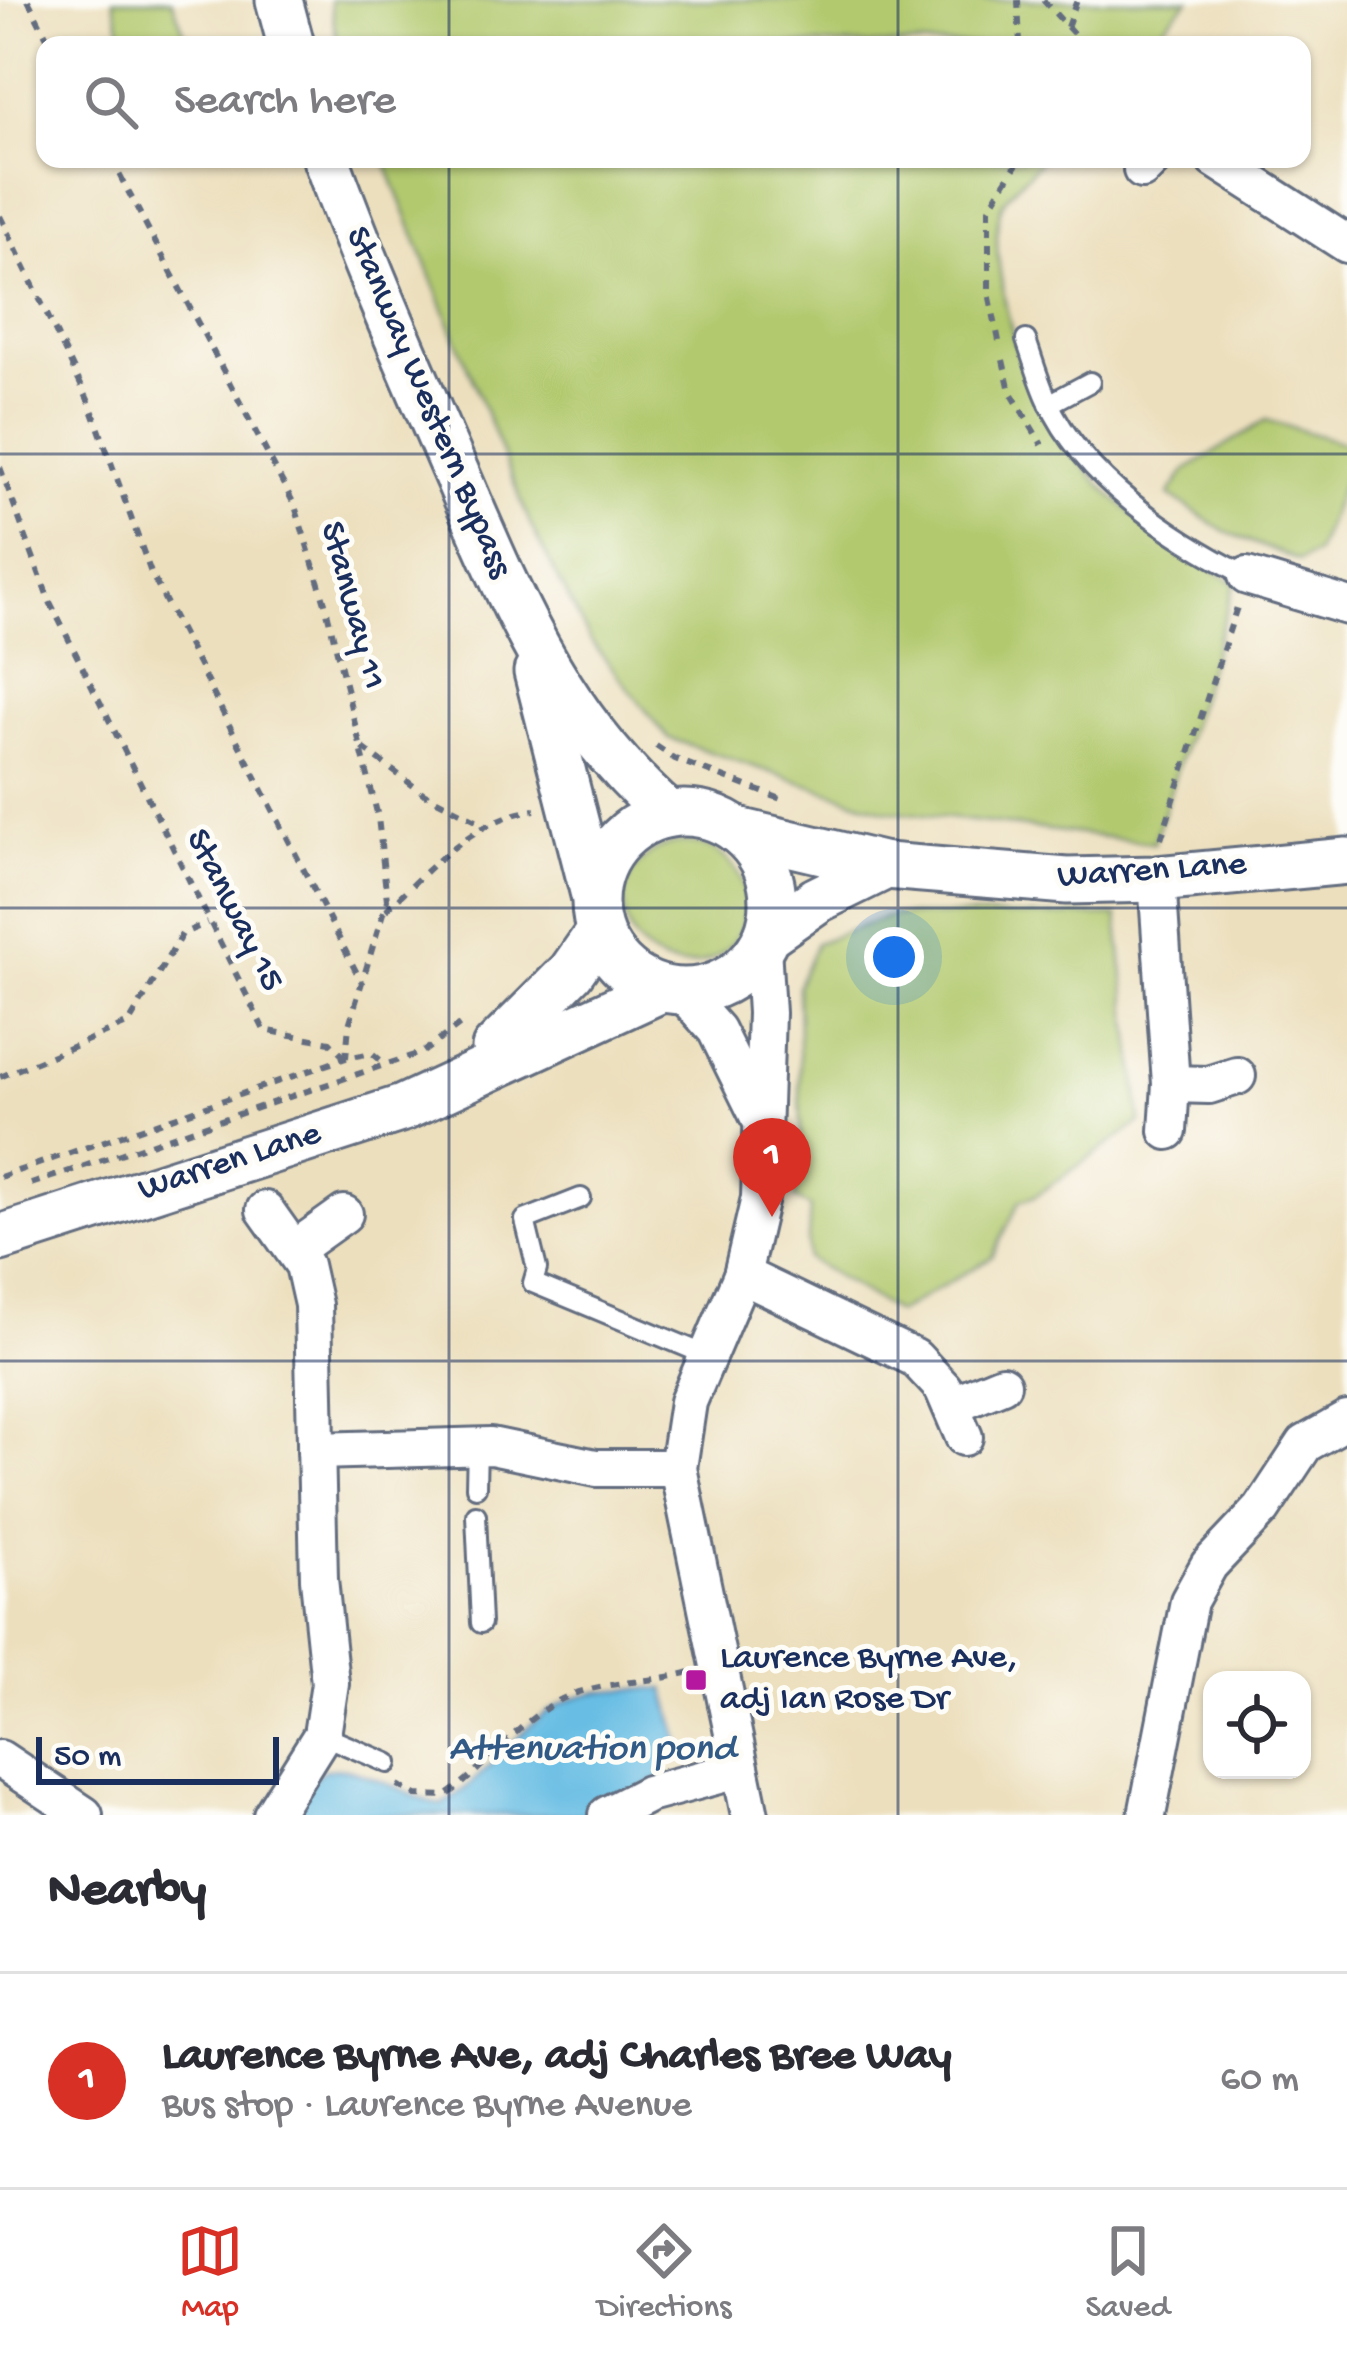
<!DOCTYPE html>
<html lang="en">
<head>
<meta charset="utf-8">
<style>
  :root { --surface:#fff; --page:#f7f7f7; --text:#2b2b33; --muted:#7c7c81; --line:#e1e1e2; --accent:#d93025 }
  body { margin:0; font-family:"Gochi Hand",sans-serif; background:var(--page); color:var(--text) }
  .controls { position:absolute; right:36px; bottom:36px; display:grid; overflow:hidden; border-radius:24px; box-shadow:0 3px 9px #0004 }
  .controls button { width:108px; height:108px; display:grid; place-items:center; padding:0; border:0; border-bottom:3px solid var(--line); background:var(--surface); color:var(--text); font:60px sans-serif }
  .scale { position:absolute; left:36px; bottom:30px; width:243px; box-sizing:border-box; padding-left:12px; border:6px solid #1b2f5e; border-top:0; font-size:33px; line-height:42px; white-space:nowrap; color:#1b2f5e; -webkit-text-stroke:9px #fdfcf7; paint-order:stroke }
  .you { position:absolute; left:894px; top:957px; width:42px; height:42px; margin:-30px; border:9px solid #fff; border-radius:50%; background:#1a73e8; box-shadow:0 0 0 18px #1a73e833 }
  .badge { display:grid; place-items:center; width:78px; height:78px; border-radius:50%; background:var(--accent); color:#fff; font-size:39px; font-weight:700 }
  .pin { position:absolute; translate:-50% -99px; filter:drop-shadow(0 3px 6px #0008) }
  .pin::after { content:''; position:absolute; top:63px; width:42px; height:36px; background:inherit; clip-path:polygon(0 0,100% 0,50% 100%) }
  .list { margin:0; padding:0; list-style:none }
  h2 { display:flex; justify-content:space-between; align-items:center; height:156px; margin:0; padding:0 48px; font-size:51px }
  h2 small { font-size:39px; font-weight:400; color:var(--muted) }
  .list li { display:grid; grid-template-columns:78px 1fr auto; gap:36px; align-items:center; box-sizing:border-box; height:216px; padding:0 48px; border-top:3px solid var(--line) }
  .list b { display:block; font-size:45px; white-space:nowrap }
  .list p { margin:0; font-size:39px; white-space:nowrap; color:var(--muted) }
  .list em { font-size:39px; font-style:normal; color:var(--muted) }
  .icon { flex:none; width:66px; height:66px; fill:none; stroke:currentColor; stroke-width:2; stroke-linecap:round; stroke-linejoin:round }
  .map { position:relative; flex:none; width:1347px; height:1815px; overflow:hidden }
  .search { position:absolute; background:var(--surface); box-shadow:0 3px 9px #0004; left:36px; right:36px; top:36px; height:132px; display:flex; align-items:center; gap:30px; box-sizing:border-box; padding:0 42px; border-radius:24px; color:var(--muted); font-size:45px }
  .sheet { height:372px; background:var(--surface) }
  nav { display:flex; justify-content:space-around; align-items:center; box-sizing:border-box; height:168px; border-top:3px solid var(--line); background:var(--surface); font-size:33px; color:var(--muted) }
  nav a { display:grid; justify-items:center; gap:6px }
  nav .on { color:var(--accent) }
  .map>svg:first-child { display:block }
</style>
</head>
<body>
<div class="map">
<svg width="1347" height="1815" viewBox="0 0 1347 1815">
  <rect width="100%" height="100%" fill="#fdfcf7"/>
  <filter id="ink" filterUnits="userSpaceOnUse"><feTurbulence type="fractalNoise" baseFrequency=".00833" numOctaves="2"/><feDisplacementMap in="SourceGraphic" scale="24" xChannelSelector="R" yChannelSelector="G"/><feConvolveMatrix kernelMatrix="1 2 1 2 8 2 1 2 1" color-interpolation-filters="sRGB"/></filter>
  <filter id="wash" filterUnits="userSpaceOnUse"><feTurbulence type="fractalNoise" baseFrequency=".004" numOctaves="4" result="noise"/><feDisplacementMap in="SourceGraphic" scale="48" xChannelSelector="R" yChannelSelector="G"/><feGaussianBlur stdDeviation="2.7" result="paint"/><feColorMatrix in="noise" values="0 0 0 0 0 0 0 0 0 0 0 0 0 0 0 0 0 1.4 0 .05"/><feComposite in="paint" operator="in"/></filter>
  <g filter="url(#wash)">
    <rect width="100%" height="100%" fill="#ecdfbd"/>
    <g fill="#b2c96e" stroke="#667c66" stroke-width="3">
      <polygon points="113,0 172,0 189,45 125,45"/>
      <polygon points="330,0 1189,0 1145,45 338,45"/>
      <path d="M384 159H1042C1031 173 1006 192 1001 208 993 232 999 268 1003 291 1028 437 1112 512 1235 583L1154 843 884 810 668 738 590 640 532 528Z"/>
      <polygon points="1266,420 1347,444 1347,471 1316,553 1299,561 1224,531 1169,495 1185,471"/>
      <circle cx="685" cy="904" r="61"/>
      <polygon points="893,915 1117,916 1141,1122 1035,1196 1020,1201 992,1257 897,1313 807,1258 810,1207 795,1199 801,1137 798,985 816,943"/>
    </g>
    <path fill="#67bde4" stroke="#4176a1" stroke-width="3" d="M665 1689 683 1753 663 1759 665 1774 599 1815H290C298 1802 306 1786 317 1775 341 1751 405 1798 441 1805 486 1780 520 1724 563 1703 595 1687 631 1690 665 1689Z"/>
  </g>
  <g filter="url(#ink)">
    <g fill="none" stroke-linecap="round" stroke-linejoin="round">
      <g stroke="#646d7f" stroke-width="24">
        <g id="service">
          <path d="M1026 340C1033 360 1039 382 1048 401 1083 479 1174 539 1247 576"/>
          <polyline points="1049,404 1090,382"/>
          <polyline points="581,1198 525,1220 537,1269 533,1283 706,1355"/>
          <polyline points="476,1487 477,1446"/>
          <polyline points="476,1515 481,1623"/>
          <polyline points="322,1735 388,1763"/>
        </g>
      </g>
      <g stroke="#646d7f" stroke-width="42">
        <g id="minor">
          <polyline points="1215,159 1347,244"/>
          <polyline points="1142,170 1153,159"/>
          <polyline points="1247,576 1347,606"/>
          <polyline points="1157,879 1171,1084 1168,1131"/>
          <polyline points="682,992 716,1030 758,1115"/>
          <polyline points="1171,1084 1209,1085 1237,1076"/>
          <polyline points="265,1210 304,1265 313,1305 319,1579 330,1683 322,1735 272,1815"/>
          <polyline points="295,1249 344,1214"/>
          <polyline points="742,1275 915,1358 943,1388 964,1437"/>
          <polyline points="951,1405 1002,1384"/>
          <polyline points="316,1451 491,1446 596,1468 678,1468"/>
          <polyline points="0,1759 84,1815"/>
          <polyline points="607,1815 648,1794 738,1770"/>
          <polyline points="750,1815 678,1468 688,1402 742,1275 760,1198 766,1013 762,946"/>
          <polyline points="1147,1815 1189,1601 1209,1565 1262,1509 1305,1444 1347,1420"/>
        </g>
      </g>
      <g stroke="#646d7f" stroke-width="51">
        <g id="tertiary">
          <polyline points="279,0 291,45"/>
          <path d="M326 159C363 260 406 358 449 457 509 594 553 713 668 814"/>
          <polyline points="537,672 594,895"/>
          <circle cx="684" cy="902" r="89"/>
          <polyline points="738,831 886,866 1067,881 1157,879 1347,861"/>
          <polyline points="767,935 817,900 886,866"/>
          <polyline points="495,1048 571,972 599,932"/>
          <polyline points="0,1238 403,1108 661,989"/>
        </g>
      </g>
      <g stroke="#646d7f" stroke-width="6" stroke-dasharray="9 9" stroke-linecap="butt">
        <polyline points="28,0 51,45"/>
        <polyline points="1018,0 1020,45"/>
        <polyline points="1043,0 1084,45"/>
        <polyline points="1067,27 1077,0"/>
        <polyline points="111,159 295,506 325,603 378,817 387,900 349,1025 346,1058 372,1053 386,1065"/>
        <polyline points="0,216 90,404 151,573 361,981"/>
        <polyline points="999,341 989,293 989,208 1020,159"/>
        <polyline points="1003,360 1010,391 1042,445"/>
        <polyline points="0,467 49,600 264,1030 330,1042 344,1057"/>
        <polyline points="656,746 675,759 781,799"/>
        <polyline points="363,748 423,793 486,825"/>
        <polyline points="1161,839 1237,607"/>
        <path d="M386 910C430 868 474 818 535 810"/>
        <polyline points="0,1077 129,1023 182,934 207,923"/>
        <polyline points="0,1177 346,1058"/>
        <polyline points="31,1184 423,1052 466,1020"/>
        <path d="M398 1785 416 1795 446 1796C486 1768 518 1721 562 1699 601 1680 648 1684 690 1672"/>
      </g>
      <use href="#service" stroke="#fff" stroke-width="18"/>
      <use href="#minor" stroke="#fff" stroke-width="36"/>
      <use href="#tertiary" stroke="#fff" stroke-width="45"/>
    </g>
  </g>
  <path fill="none" stroke="#1b2f5e" stroke-width="3" stroke-opacity="0.55" d="M449 0V45M898 0V45M449 159V1815M898 159V1815M0 454H1347M0 908H1347M0 1361H1347"/>
  <rect fill="#b5179e" stroke="#fdfcf7" stroke-width="4.5" x="684" y="1668" width="24" height="24" rx="6"/>
  <g text-anchor="middle" dominant-baseline="central" stroke-width="10" stroke-linejoin="round" paint-order="stroke">
    <g font-size="36" fill="#1b2f5e" stroke="#fdfcf7">
      <text transform="translate(427 403) rotate(67)">Stanway Western Bypass</text>
      <text transform="translate(351 606) rotate(75)">Stanway 11</text>
      <text transform="translate(1152 872) rotate(-4)">Warren Lane</text>
      <text transform="translate(233 911) rotate(63)">Stanway 15</text>
      <text transform="translate(230 1163) rotate(-18)">Warren Lane</text>
    </g>
    <g font-size="36" fill="#1b2f5e" stroke="#fdfcf7" text-anchor="start">
      <text x="720" y="1659">Laurence Byrne Ave,<tspan x="720" dy="41">adj Ian Rose Dr</tspan></text>
    </g>
    <g font-size="39" font-style="italic" fill="#325a86" stroke="#fdfcf7">
      <text x="592" y="1751">Attenuation pond</text>
    </g>
  </g>
</svg>
<div class="controls">
<button><svg class="icon" aria-label="locate" viewBox="0 0 24 24"><circle cx="12" cy="12" r="6"/><path d="M12 2v4M12 18v4M2 12h4M18 12h4"/></svg></button>
</div>
<div class="scale">50 m</div>
<div class="you"></div>
<div class="pin badge" style="left:772px;top:1217px">1</div>
<div class="search"><svg class="icon" aria-label="search" viewBox="0 0 24 24"><circle cx="10" cy="10" r="6"/><path d="M15 15l6 6"/></svg>Search here</div>
</div>
<section class="sheet">
<h2>Nearby<small></small></h2>
<ul class="list">
<li><span class="badge">1</span><div><b>Laurence Byrne Ave, adj Charles Bree Way</b><p>Bus stop · Laurence Byrne Avenue</p></div><em>60 m</em></li>
</ul>
</section>
<nav>
<a class="on"><svg class="icon" aria-label="map" viewBox="0 0 24 24"><path d="M3 6l6-2 6 2 6-2v14l-6 2-6-2-6 2zM9 4v14M15 6v14"/></svg>Map</a>
<a><svg class="icon" aria-label="directions" viewBox="0 0 24 24"><path d="M12 3l9 9-9 9-9-9zM9 14v-3h6M13 9l2 2-2 2"/></svg>Directions</a>
<a><svg class="icon" aria-label="saved" viewBox="0 0 24 24"><path d="M7 4h10v16l-5-4-5 4z"/></svg>Saved</a>
</nav>
</body>
</html>
